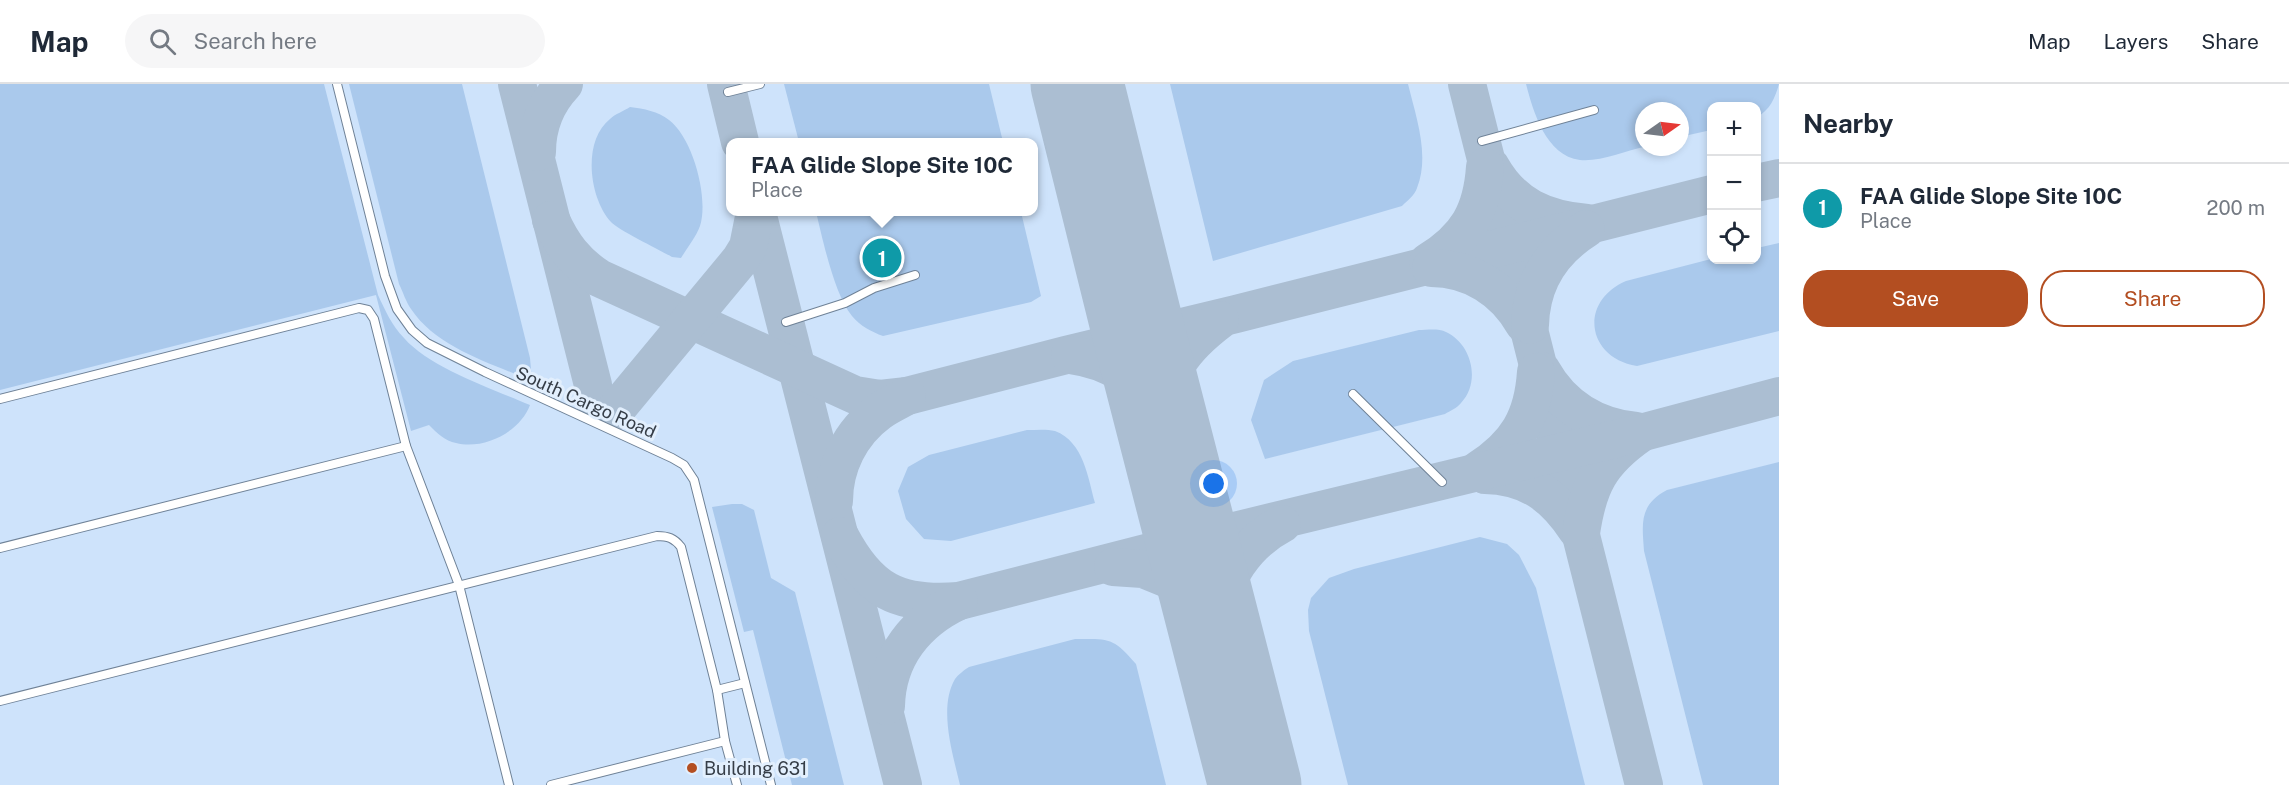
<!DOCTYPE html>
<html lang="en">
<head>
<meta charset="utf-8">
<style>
  :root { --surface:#fff; --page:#f6f6f7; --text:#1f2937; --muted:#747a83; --line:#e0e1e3; --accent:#b34e21 }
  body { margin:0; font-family:"Public Sans",sans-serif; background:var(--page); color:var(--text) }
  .controls { position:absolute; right:18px; top:18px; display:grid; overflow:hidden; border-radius:12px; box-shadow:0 3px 9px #0003 }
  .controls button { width:54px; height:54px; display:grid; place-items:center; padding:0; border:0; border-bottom:2px solid var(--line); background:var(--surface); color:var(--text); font:30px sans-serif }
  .compass { position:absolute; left:1635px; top:18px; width:54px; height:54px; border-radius:50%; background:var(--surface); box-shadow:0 3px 9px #0003; rotate:76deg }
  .you { position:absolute; left:1214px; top:400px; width:21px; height:21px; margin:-15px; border:4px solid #fff; border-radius:50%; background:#1a73e8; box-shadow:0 0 0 9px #1a73e833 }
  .badge { display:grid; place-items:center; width:39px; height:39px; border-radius:50%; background:var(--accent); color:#fff; font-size:20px; font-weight:700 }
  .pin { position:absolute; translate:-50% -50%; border:3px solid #fff; box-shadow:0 2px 6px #0006 }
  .popup { position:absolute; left:726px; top:54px; width:312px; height:78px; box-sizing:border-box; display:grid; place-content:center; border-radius:12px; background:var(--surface); filter:drop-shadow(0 2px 4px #0005); font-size:20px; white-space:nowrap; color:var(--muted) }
  .popup b { font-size:22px; color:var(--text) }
  .popup::after { content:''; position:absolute; left:50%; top:100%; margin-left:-12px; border:12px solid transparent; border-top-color:var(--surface) }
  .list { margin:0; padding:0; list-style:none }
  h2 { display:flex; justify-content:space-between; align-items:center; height:78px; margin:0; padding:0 24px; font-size:26px }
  h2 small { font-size:20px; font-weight:400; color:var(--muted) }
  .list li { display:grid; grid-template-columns:39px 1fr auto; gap:18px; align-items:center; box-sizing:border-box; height:90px; padding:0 24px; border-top:2px solid var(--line) }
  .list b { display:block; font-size:22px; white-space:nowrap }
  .list p { margin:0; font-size:20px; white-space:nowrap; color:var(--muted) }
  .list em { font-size:20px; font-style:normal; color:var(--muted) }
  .actions { display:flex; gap:12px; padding:18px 24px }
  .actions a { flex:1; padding:14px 0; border:2px solid var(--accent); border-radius:24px; text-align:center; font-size:21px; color:var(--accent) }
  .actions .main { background:var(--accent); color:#fff }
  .icon { flex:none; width:33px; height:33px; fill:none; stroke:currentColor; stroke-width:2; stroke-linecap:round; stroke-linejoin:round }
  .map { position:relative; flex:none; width:1779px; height:701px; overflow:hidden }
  header { display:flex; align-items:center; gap:36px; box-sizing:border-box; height:84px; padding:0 30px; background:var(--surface); border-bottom:2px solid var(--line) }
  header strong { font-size:28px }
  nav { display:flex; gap:33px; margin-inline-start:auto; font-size:21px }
  .search { width:420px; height:54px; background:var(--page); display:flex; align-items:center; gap:15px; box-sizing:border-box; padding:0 21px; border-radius:33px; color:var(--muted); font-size:22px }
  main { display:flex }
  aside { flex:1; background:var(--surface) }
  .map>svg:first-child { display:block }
</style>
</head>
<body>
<header>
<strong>Map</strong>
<div class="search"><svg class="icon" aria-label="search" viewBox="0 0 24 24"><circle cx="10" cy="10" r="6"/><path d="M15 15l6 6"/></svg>Search here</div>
<nav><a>Map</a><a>Layers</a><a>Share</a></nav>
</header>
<main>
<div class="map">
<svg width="1779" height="701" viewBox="0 0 1779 701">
  <rect width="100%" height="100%" fill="#cee3fb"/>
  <g fill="#aac9ec">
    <path d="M0 0H324L378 211C385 226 392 242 404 254 430 284 493 305 530 321 520 348 484 366 456 359 445 357 437 349 429 341L411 347 376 211 0 306Z"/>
    <path d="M349 0H462L530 274 532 297C491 279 437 264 411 225 406 218 403 208 399 200Z"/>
    <polygon points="784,0 989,0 1003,58 799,58"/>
    <path d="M1170 0H1408C1416 33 1430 71 1417 104 1415 111 1407 117 1402 122L1213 177Z"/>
    <path d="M1526 0H1779C1775 14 1770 26 1757 33L1756 22H1712L1711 46 1680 53V27H1644V63C1625 67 1600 78 1580 76 1546 72 1533 27 1526 0Z"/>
    <path d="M630 23C644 25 658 27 669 36 693 54 709 114 700 142 696 153 687 164 681 174L672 173C660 166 618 146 611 138 589 114 582 57 610 35 615 30 624 27 630 23Z"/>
    <path d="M816 128H1021L1041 212 1031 218 883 252C872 248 860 242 852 232 834 210 823 156 816 128Z"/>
    <path d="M1779 159V247L1637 282C1587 274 1578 218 1626 197L1711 175 1756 176 1757 164Z"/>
    <path d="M1419 246C1426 246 1439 244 1446 248 1472 260 1481 298 1461 319 1457 324 1450 327 1445 330L1265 375 1251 336 1264 296 1293 277Z"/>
    <path d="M1027 346C1036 346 1047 345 1055 347 1084 358 1088 394 1095 419L951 457 924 455 906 435 898 407 908 383 929 371Z"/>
    <path d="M1779 378V701H1703L1644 467C1642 439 1639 421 1667 406Z"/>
    <polygon points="732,420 742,420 754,426 771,494 795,508 844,701 792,701 753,546 744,548 712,423"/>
    <polygon points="1480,453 1507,460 1519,471 1536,504 1585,701 1348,701 1309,547 1308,526 1311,514 1329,494 1354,485"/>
    <path d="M1075 555C1109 555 1113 553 1136 580L1166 701H960C953 671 938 624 955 595 958 591 964 586 969 583Z"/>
  </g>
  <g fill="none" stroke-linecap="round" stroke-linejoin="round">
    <g stroke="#abbed2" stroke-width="38">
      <polyline points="517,0 593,301 595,319"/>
      <polyline points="726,0 740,58"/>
      <polyline points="1467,0 1644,701"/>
      <path d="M537 68C537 42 546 19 564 0"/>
      <path d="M1491 83C1513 122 1545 135 1587 139"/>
      <polyline points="1756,99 1779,94"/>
      <polyline points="757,128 903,701"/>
      <path d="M551 136C562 161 576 179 599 194L855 311 880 315 907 312 1066 271 1236 230 1712 110"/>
      <path d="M1428 178C1467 154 1482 128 1485 83"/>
      <path d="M1431 184C1471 184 1505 206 1524 240"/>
      <path d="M1530 241C1531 200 1551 167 1586 145"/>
      <path d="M1070 271C1113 277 1141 296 1161 335 1165 288 1183 264 1220 236"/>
      <path d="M1542 287C1562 323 1596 343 1636 347"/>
      <polyline points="614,328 740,176 748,163 755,128"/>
      <path d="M1478 386C1517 361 1533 334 1536 288"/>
      <path d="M1485 391C1528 392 1554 411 1577 446"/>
      <path d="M834 417C834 383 850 349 879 328 887 322 898 317 907 312"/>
      <path d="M1581 449C1588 401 1600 378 1640 350"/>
      <path d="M840 452C869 507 898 522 959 517L1193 457 1644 348 1779 312"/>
      <path d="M1113 483 1143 485 1170 496 1213 534C1227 493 1242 461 1282 440"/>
      <path d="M886 622C887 573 916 537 959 517"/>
    </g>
    <polyline stroke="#abbed2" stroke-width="93" points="1077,0 1140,254 1255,701"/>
    <g stroke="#6f8297" stroke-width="10">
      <g id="service">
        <polyline points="337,0 385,192 397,225 412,246 427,259 485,288 672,374 684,381 694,396 771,701"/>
        <polyline points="728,8 760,0"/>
        <polyline points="1482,57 1594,26"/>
        <polyline points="786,238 845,219 874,204 915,191"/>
        <polyline points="1353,310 1442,398"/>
        <polyline points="0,315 359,224 368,226 374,235 406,362 459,501 509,701"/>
        <polyline points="0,464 406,362"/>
        <polyline points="717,606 745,599"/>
        <path d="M0 617 657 452C668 452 674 454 681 463L717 606 725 657 737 701"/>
        <polyline points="551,701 725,657"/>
      </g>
    </g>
    <use href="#service" stroke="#fff" stroke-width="8"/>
  </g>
  <circle fill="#b34e21" stroke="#e2effd" stroke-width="2" cx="692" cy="684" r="6"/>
  <g text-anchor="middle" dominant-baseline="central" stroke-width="6" stroke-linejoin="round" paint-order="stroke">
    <g font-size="18" fill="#353d47" stroke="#e2effd">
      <text transform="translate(586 318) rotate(24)">South Cargo Road</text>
    </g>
    <g font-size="18" fill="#353d47" stroke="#e2effd" text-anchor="start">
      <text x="704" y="684">Building 631</text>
    </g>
  </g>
</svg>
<div class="controls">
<button>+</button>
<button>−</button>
<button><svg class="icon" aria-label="locate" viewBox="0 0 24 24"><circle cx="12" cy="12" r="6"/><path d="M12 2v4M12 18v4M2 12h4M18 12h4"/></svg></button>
</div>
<svg class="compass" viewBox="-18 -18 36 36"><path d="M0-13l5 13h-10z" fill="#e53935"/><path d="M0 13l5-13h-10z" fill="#747a83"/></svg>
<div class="you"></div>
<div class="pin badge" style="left:882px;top:174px;background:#0f9aa8">1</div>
<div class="popup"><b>FAA Glide Slope Site 10C</b>Place</div>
</div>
<aside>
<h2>Nearby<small></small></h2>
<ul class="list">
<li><span class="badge" style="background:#0f9aa8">1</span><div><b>FAA Glide Slope Site 10C</b><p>Place</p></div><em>200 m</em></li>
</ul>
<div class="actions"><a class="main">Save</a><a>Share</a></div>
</aside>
</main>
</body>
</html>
